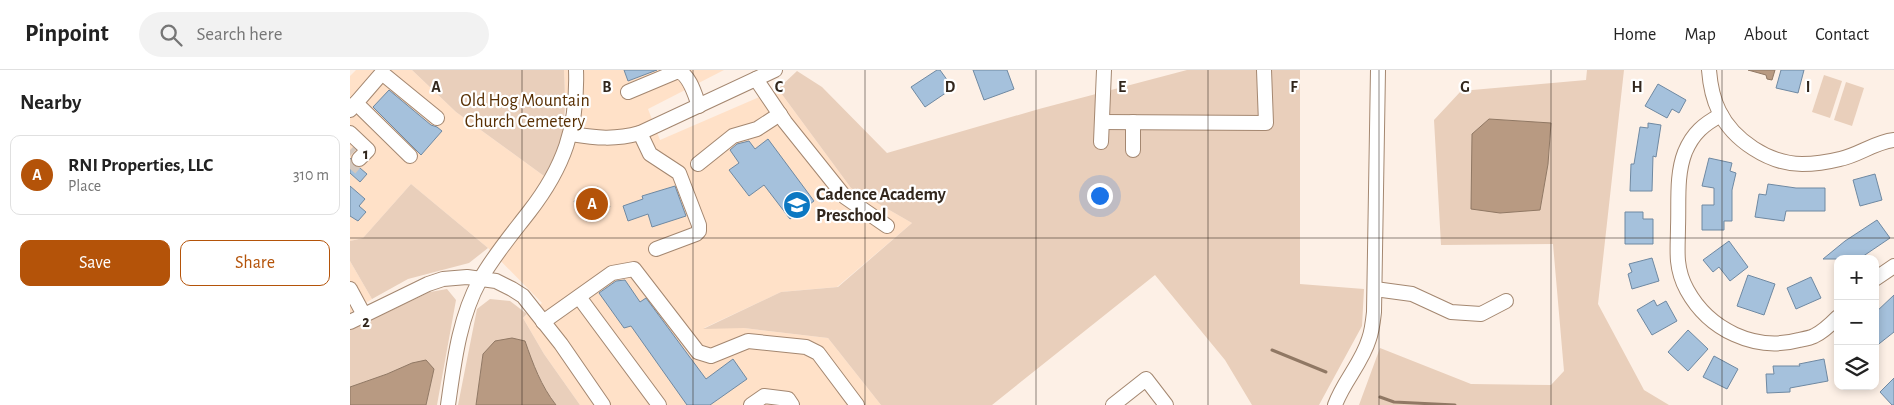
<!DOCTYPE html>
<html lang="en">
<head>
<meta charset="utf-8">
<style>
  :root { --surface:#fff; --page:#f2f2f2; --text:#222; --muted:#767676; --line:#e0e0e0; --accent:#b45309 }
  body { margin:0; font-family:"Alegreya Sans",sans-serif; background:var(--page); color:var(--text) }
  .controls { position:absolute; right:15px; bottom:15px; display:grid; overflow:hidden; border-radius:10px; box-shadow:0 2px 8px #0003 }
  .controls button { width:45px; height:45px; display:grid; place-items:center; padding:0; border:0; border-bottom:1px solid var(--line); background:var(--surface); color:var(--text); font:25px sans-serif }
  .you { position:absolute; left:749px; top:125px; width:18px; height:18px; margin:-12px; border:4px solid #fff; border-radius:50%; background:#1a73e8; box-shadow:0 0 0 8px #1a73e833 }
  .badge { display:grid; place-items:center; width:32px; height:32px; border-radius:50%; background:var(--accent); color:#fff; font-size:16px; font-weight:700 }
  .pin { position:absolute; translate:-50% -50%; border:2px solid #fff; box-shadow:0 1px 5px #0006 }
  .list { margin:0; padding:0; list-style:none }
  h2 { display:flex; justify-content:space-between; align-items:center; height:65px; margin:0; padding:0 20px; font-size:21px }
  h2 small { font-size:16px; font-weight:400; color:var(--muted) }
  .list li { display:grid; grid-template-columns:32px 1fr auto; gap:15px; align-items:center; box-sizing:border-box; height:80px; margin:0 10px 10px; padding:0 10px; border:1px solid var(--line); border-radius:10px }
  .list b { display:block; font-size:19px; white-space:nowrap }
  .list p { margin:0; font-size:16px; white-space:nowrap; color:var(--muted) }
  .list em { font-size:16px; font-style:normal; color:var(--muted) }
  .actions { display:flex; gap:10px; padding:15px 20px }
  .actions a { flex:1; padding:11px 0; border:1px solid var(--accent); border-radius:10px; text-align:center; font-size:18px; color:var(--accent) }
  .actions .main { background:var(--accent); color:#fff }
  .icon { flex:none; width:28px; height:28px; fill:none; stroke:currentColor; stroke-width:2; stroke-linecap:round; stroke-linejoin:round }
  .map { position:relative; flex:none; width:1544px; height:335px; overflow:hidden }
  header { display:flex; align-items:center; gap:30px; box-sizing:border-box; height:70px; padding:0 25px; background:var(--surface); border-bottom:1px solid var(--line) }
  header strong { font-size:24px }
  nav { display:flex; gap:28px; margin-inline-start:auto; font-size:18px }
  .search { width:350px; height:45px; background:var(--page); display:flex; align-items:center; gap:12px; box-sizing:border-box; padding:0 18px; border-radius:28px; color:var(--muted); font-size:19px }
  main { display:flex }
  aside { flex:1; background:var(--surface) }
  .map>svg:first-child { display:block }
</style>
</head>
<body>
<header>
<strong>Pinpoint</strong>
<div class="search"><svg class="icon" aria-label="search" viewBox="0 0 24 24"><circle cx="10" cy="10" r="6"/><path d="M15 15l6 6"/></svg>Search here</div>
<nav><a>Home</a><a>Map</a><a>About</a><a>Contact</a></nav>
</header>
<main>
<aside>
<h2>Nearby<small></small></h2>
<ul class="list">
<li><span class="badge">A</span><div><b>RNI Properties, LLC</b><p>Place</p></div><em>310 m</em></li>
</ul>
<div class="actions"><a class="main">Save</a><a>Share</a></div>
</aside>
<div class="map">
<svg width="1544" height="335" viewBox="0 0 1544 335">
  <rect width="100%" height="100%" fill="#fdf0e6"/>
  <g fill="#ffe1c8">
    <polygon points="6,0 62,0 106,42 194,106 216,44 214,0 374,0 298,39 310,70 428,19 501,118 562,153 487,217 431,222 354,258 394,258 478,268 531,335 230,335 194,284 173,248 192,233 138,178 61,114 13,168 0,171 0,6"/>
    <polygon points="0,191 22,229 0,243"/>
  </g>
  <g fill="#e9cfbb" fill-rule="evenodd">
    <path d="M62 0H214C216 45 217 66 194 106L106 42Z"/>
    <polygon points="837,0 950,0 950,214 1014,219 1012,256 969,335 902,335 875,290 805,205 642,335 531,335 478,268 394,258 353,259 431,222 488,217 562,153 501,118 428,19 447,1 472,17 537,83 689,39"/>
    <path d="M1237 0H1274L1248 234 1294 320 1319 335H1009L1030 278 1121 314 1201 315 1214 301 1203 174 1091 175 1084 50 1111 21 1236 10ZM1201 53 1198 94 1190 140 1122 97V64Z"/>
    <polygon points="1474,5 1492,11 1480,48 1462,42"/>
    <polygon points="1496,12 1514,18 1502,56 1484,50"/>
    <polygon points="61,114 138,178 119,193 58,209 22,229 0,191 0,171 13,168"/>
    <polygon points="97,219 106,230 87,335 76,335 84,299 62,293 37,304 0,317 0,260 80,222"/>
    <path d="M140 229 160 231 177 244 173 248 194 284 230 335H206C191 316 183 294 175 271L133 284 126 335H108L127 239Z"/>
  </g>
  <g fill="#b89a82" stroke="#907864">
    <polygon points="1398,0 1425,0 1422,10 1417,9 1416,5"/>
    <polygon points="1139,49 1201,53 1198,94 1190,140 1150,143 1121,139 1122,64"/>
    <path d="M162 268 175 271C183 294 191 316 206 335H126L133 284 145 271Z"/>
    <polygon points="76,290 84,299 76,335 0,335 0,317 37,304 62,293"/>
  </g>
  <g fill="none" stroke-linecap="round" stroke-linejoin="round">
    <g stroke="#907864" stroke-width="3">
      <polyline points="922,280 976,302"/>
      <polyline points="1030,327 1044,332 1105,335"/>
    </g>
  </g>
  <g fill="#a5c1dc" stroke="#6f89a2">
    <polygon points="274,0 307,0 278,11"/>
    <polygon points="587,0 590,0 603,18 575,37 561,17"/>
    <polygon points="623,0 657,0 664,19 634,30"/>
    <polygon points="1431,0 1454,0 1448,23 1426,18"/>
    <polygon points="1308,14 1336,30 1329,43 1322,39 1317,48 1295,36"/>
    <polygon points="39,20 81,55 87,57 92,61 71,85 23,37"/>
    <polygon points="1298,53 1311,55 1306,87 1303,86 1302,121 1280,121 1281,94 1284,94 1290,57 1298,58"/>
    <polygon points="418,69 464,131 440,149 414,115 399,126 379,100 389,93 380,80 387,74 399,71 405,79"/>
    <polygon points="0,88 3,95 10,98 17,104 10,112 0,103"/>
    <polygon points="1359,88 1382,93 1380,101 1386,103 1382,120 1382,151 1374,151 1374,160 1352,160 1352,135 1364,135 1364,118 1352,116"/>
    <polygon points="1525,104 1532,130 1510,136 1503,110"/>
    <polygon points="1418,114 1446,118 1475,118 1475,141 1436,141 1434,151 1405,147 1409,124 1416,125"/>
    <polygon points="0,116 15,129 9,136 16,142 8,151 0,146"/>
    <polygon points="325,116 336,146 302,157 298,144 278,151 273,136 293,129 292,126"/>
    <polygon points="248,117 260,137 236,151 224,131"/>
    <polygon points="1275,142 1293,142 1293,149 1303,149 1303,174 1275,174"/>
    <polygon points="1527,150 1540,168 1509,189 1473,189 1495,171"/>
    <polygon points="1379,171 1398,197 1380,211 1369,197 1363,202 1353,190"/>
    <polygon points="1302,188 1309,211 1282,219 1278,204 1282,202 1279,194"/>
    <polygon points="1398,205 1425,214 1414,245 1387,236"/>
    <polygon points="1461,207 1471,228 1446,239 1437,218"/>
    <polygon points="275,210 290,232 296,228 356,309 383,289 397,309 360,335 337,335 281,256 274,258 249,223 266,211"/>
    <polygon points="1544,225 1544,262 1525,277 1525,243"/>
    <polygon points="1304,230 1307,236 1316,231 1327,251 1302,265 1287,240"/>
    <polygon points="1338,260 1358,279 1338,301 1318,282"/>
    <polygon points="1364,286 1388,299 1377,319 1353,307"/>
    <polygon points="1474,289 1478,311 1440,318 1440,322 1417,323 1416,304 1424,304 1423,296 1450,296 1449,294"/>
    <polygon points="1544,308 1544,335 1542,335 1530,322"/>
  </g>
  <g fill="none" stroke-linecap="round" stroke-linejoin="round">
    <g stroke="#d4c8be" stroke-width="14" stroke-dasharray="14 7" stroke-linecap="butt">
      <polyline points="0,80 3,83"/>
      <polyline points="0,99 5,93"/>
    </g>
    <g stroke="#a48770" stroke-width="16">
      <g id="minor">
        <path d="M1359 0C1360 13 1363 29 1369 41 1383 70 1419 94 1452 94 1465 94 1478 92 1490 89 1509 85 1525 72 1544 70"/>
        <polyline points="406,9 435,52 495,127 537,156"/>
        <path d="M278 22 328 1C340 5 345 25 349 36"/>
        <polyline points="6,33 60,86"/>
        <polyline points="0,40 32,3 87,48"/>
        <path d="M1371 45C1354 54 1343 63 1335 82 1326 105 1329 132 1328 157 1328 168 1327 180 1328 191 1329 201 1332 211 1337 220 1359 260 1405 282 1449 270 1454 269 1460 268 1464 266 1473 262 1481 254 1488 247"/>
        <polyline points="752,52 916,53 914,0"/>
        <polyline points="783,52 783,80"/>
        <polyline points="0,63 18,80 9,89"/>
        <polyline points="290,63 300,84 329,103 349,155 349,161 346,164 306,179"/>
        <path d="M221 64C246 68 265 70 290 63L425 0"/>
        <polyline points="751,72 754,0"/>
        <polyline points="348,94 383,66 407,59 430,44"/>
        <polyline points="1525,209 1544,196"/>
        <polyline points="0,219 14,245"/>
        <polyline points="1025,219 1062,224 1101,242 1131,244 1156,231"/>
        <polyline points="229,227 309,335"/>
        <polyline points="0,252 78,214 93,209 117,207 146,211 162,219 173,226 211,274 253,335"/>
        <polyline points="193,252 262,203 284,199 348,282 361,286 398,271 456,277 468,283 507,335"/>
        <path d="M98 335C104 293 109 248 130 210 144 185 162 164 179 142 214 97 228 57 226 0"/>
        <polyline points="401,335 414,326 438,329 442,335"/>
        <polyline points="763,335 796,309 816,335"/>
        <path d="M985 335C993 312 1012 293 1019 269 1022 261 1023 251 1024 242L1028 0"/>
      </g>
    </g>
    <use href="#minor" stroke="#fff" stroke-width="14"/>
  </g>
  <path fill="none" stroke="#32271d" stroke-width="1" stroke-opacity="0.55" d="M172 0V335M343 0V335M515 0V335M686 0V335M858 0V335M1029 0V335M1201 0V335M1372 0V335M0 168H1544"/>
  <defs>
    <g id="school-disc" transform="scale(1.4375)"><circle r="9.5" fill="#0c78c2" stroke="#fff"/><path d="M0-5L7-2L0 1L-7-2ZM-4 1L0 2.5L4 1V4Q0 6-4 4Z" fill="#fff"/></g>
  </defs>
  <g fill-rule="evenodd">
    <use href="#school-disc" x="447" y="135"/>
  </g>
  <g text-anchor="middle" dominant-baseline="central" stroke-width="4.5" stroke-linejoin="round" paint-order="stroke">
    <g font-size="18" fill="#582f03" stroke="#fff">
      <text x="175" y="31">Old Hog Mountain<tspan x="175" dy="21">Church Cemetery</tspan></text>
    </g>
    <g font-size="18" font-weight="bold" fill="#32271d" stroke="#fff" text-anchor="start">
      <text x="466" y="125">Cadence Academy<tspan x="466" dy="21">Preschool</tspan></text>
    </g>
  </g>
  <g font-size="16" text-anchor="middle" font-weight="bold" fill="#32271d" stroke="#fff" stroke-width="4.5" stroke-linejoin="round" paint-order="stroke">
    <text x="86" y="22">A</text>
    <text x="257" y="22">B</text>
    <text x="429" y="22">C</text>
    <text x="600" y="22">D</text>
    <text x="772" y="22">E</text>
    <text x="944" y="22">F</text>
    <text x="1115" y="22">G</text>
    <text x="1287" y="22">H</text>
    <text x="1458" y="22">I</text>
    <text x="16" y="89">1</text>
    <text x="16" y="257">2</text>
  </g>
</svg>
<div class="controls">
<button>+</button>
<button>−</button>
<button><svg class="icon" aria-label="layers" viewBox="0 0 24 24"><path d="M12 4l9 5-9 5-9-5zM3 14l9 5 9-5"/></svg></button>
</div>
<div class="you"></div>
<div class="pin badge" style="left:242px;top:134px">A</div>
</div>
</main>
</body>
</html>
